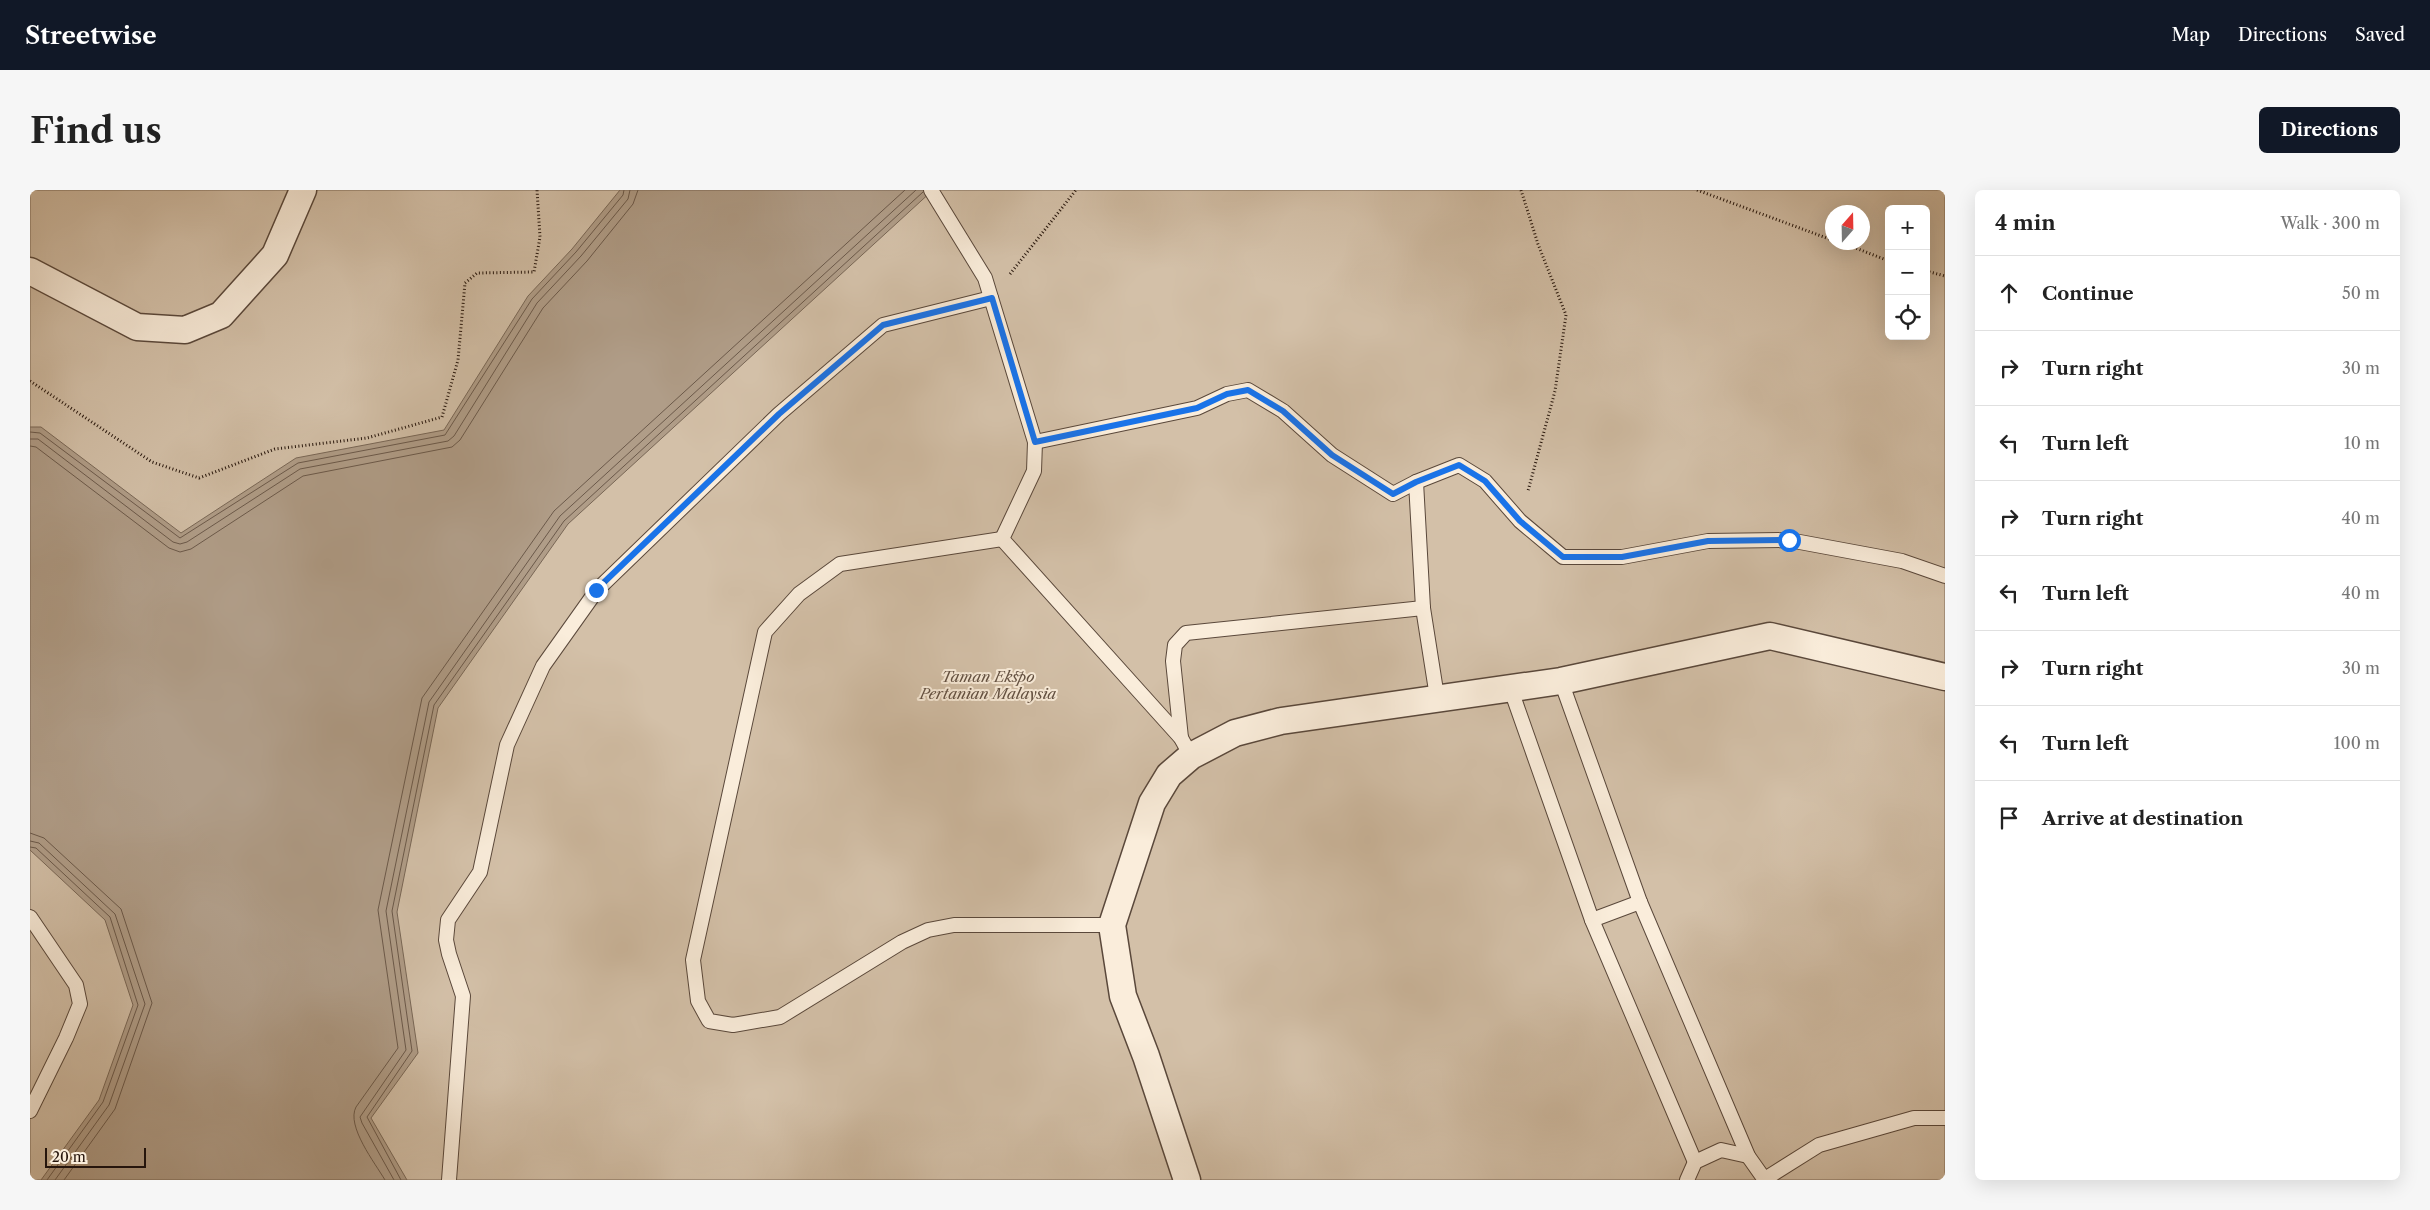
<!DOCTYPE html>
<html lang="en">
<head>
<meta charset="utf-8">
<style>
  :root { --surface:#fff; --page:#f6f6f6; --text:#222; --muted:#767676; --line:#e0e0e0; --accent:#111827 }
  body { margin:0; font-family:"Libre Caslon Text",serif; background:var(--page); color:var(--text) }
  .controls { position:absolute; right:15px; top:15px; display:grid; overflow:hidden; border-radius:8px; box-shadow:0 5px 20px #0002 }
  .controls button { width:45px; height:45px; display:grid; place-items:center; padding:0; border:0; border-bottom:1px solid var(--line); background:var(--surface); color:var(--text); font:25px sans-serif }
  .compass { position:absolute; left:1795px; top:15px; width:45px; height:45px; border-radius:50%; background:var(--surface); box-shadow:0 5px 20px #0002; rotate:20deg }
  .scale { position:absolute; left:15px; bottom:12px; width:101px; box-sizing:border-box; padding-left:5px; border:2px solid #26150c; border-top:0; font-size:14px; line-height:18px; white-space:nowrap; color:#26150c; -webkit-text-stroke:4px #faeddb; paint-order:stroke }
  .stop { position:absolute; width:15px; height:15px; margin:-11px; border:4px solid #1a73e8; border-radius:50%; background:#fff }
  .stop.end { background:#1a73e8; border-color:#fff; box-shadow:0 1px 5px #0008 }
  .list { margin:0; padding:0; list-style:none }
  h2 { display:flex; justify-content:space-between; align-items:center; height:65px; margin:0; padding:0 20px; font-size:21px }
  h2 small { font-size:16px; font-weight:400; color:var(--muted) }
  .list li { display:grid; grid-template-columns:32px 1fr auto; gap:15px; align-items:center; box-sizing:border-box; height:75px; padding:0 20px; border-top:1px solid var(--line) }
  .list b { display:block; font-size:19px; white-space:nowrap }
  .list em { font-size:16px; font-style:normal; color:var(--muted) }
  .icon { flex:none; width:28px; height:28px; fill:none; stroke:currentColor; stroke-width:2; stroke-linecap:round; stroke-linejoin:round }
  .map { position:relative; flex:none; width:1915px; height:990px; overflow:hidden; border-radius:8px }
  header { display:flex; align-items:center; gap:30px; box-sizing:border-box; height:70px; padding:0 25px; background:var(--accent); color:#fff }
  header strong { font-size:24px }
  nav { display:flex; gap:28px; margin-inline-start:auto; font-size:18px }
  .intro { display:flex; align-items:center; justify-content:space-between; box-sizing:border-box; height:120px; padding:0 30px }
  h1 { margin:0; font-size:35px }
  .button { padding:12px 22px; border-radius:8px; background:var(--accent); color:#fff; font-size:18px; font-weight:700 }
  main { display:flex; gap:30px; padding:0 30px }
  aside { flex:1; background:var(--surface); border-radius:8px; box-shadow:0 5px 20px #0002 }
  .map>svg:first-child { display:block }
</style>
</head>
<body>
<header>
<strong>Streetwise</strong>
<nav><a>Map</a><a>Directions</a><a>Saved</a></nav>
</header>
<div class="intro"><h1>Find us</h1><a class="button">Directions</a></div>
<main>
<div class="map">
<svg width="1915" height="990" viewBox="0 0 1915 990">
  <rect width="100%" height="100%" fill="#f7e3c8"/>
  <filter id="stains"><feTurbulence type="fractalNoise" baseFrequency=".004" numOctaves="4"/><feColorMatrix values="0 0 0 0 .2 0 0 0 0 .09 0 0 0 0 .02 0 0 0 .5 -.17"/></filter>
  <radialGradient id="worn" r=".72"><stop offset=".6" stop-color="#630" stop-opacity="0"/><stop offset="1" stop-color="#630" stop-opacity=".3"/></radialGradient>
  <path fill="#d3c0a8" stroke="#7c6a5a" fill-rule="evenodd" d="M0 0H1915V990H0ZM1859 19H1896V146H1859ZM1802 22H1832V52H1802Z"/>
  <polygon fill="#b09d88" stroke="#796756" points="590,0 903,0 538,334 408,518 367,722 388,863 341,928 377,990 11,990 69,910 103,815 75,730 0,660 0,237 11,237 151,343 266,268 414,240 498,106 542,59"/>
  <g fill="none" stroke-linecap="round" stroke-linejoin="round">
    <g stroke="#6b594a" stroke-width="1">
      <polyline points="0,242 10,243 150,348 268,273 415,245 502,109 546,62 593,5 594,0"/>
      <polyline points="0,249 8,249 143,352 150,354 157,352 270,279 418,251 424,246 507,113 551,66 598,9 600,0"/>
      <polyline points="0,256 6,257 139,358 150,362 161,359 273,286 422,257 430,250 513,118 557,71 603,14 608,0"/>
      <polyline points="0,643 14,648 91,719 122,813 85,919 34,990"/>
      <polyline points="0,651 9,653 85,724 115,814 79,915 25,990"/>
      <polyline points="0,657 6,658 80,727 108,815 73,912 17,990"/>
      <path d="M355 990C345 973 316 936 326 917L368 858 348 720 392 508 524 321 875 0"/>
      <polyline points="364,990 332,933 330,927 376,860 356,721 399,512 530,326 886,0"/>
      <polyline points="371,990 337,927 382,861 362,721 404,515 534,331 893,2"/>
    </g>
    <g stroke="#5a483b" stroke-width="16">
      <g id="lane">
        <polyline points="901,0 955,88 1005,252 1004,281 972,349 1151,548 1161,566"/>
        <polyline points="1005,252 1167,218 1197,204 1218,200 1253,221 1302,265 1363,304 1386,292 1429,275 1455,291 1490,331 1533,367 1592,367 1678,351 1759,350 1872,371 1915,386"/>
        <polyline points="1386,292 1393,418 1407,507"/>
        <polyline points="972,349 810,374 769,404 735,442 663,770 668,811 679,831 703,835 750,827 872,752 898,740 924,735 1082,735"/>
        <polyline points="1531,491 1610,712 1718,966 1735,990"/>
        <polyline points="1480,497 1562,730 1665,972"/>
        <polyline points="1151,548 1143,471 1145,455 1156,443 1393,418"/>
        <polyline points="0,727 46,795 50,814 36,848 0,921"/>
        <polyline points="1562,730 1610,712"/>
        <polyline points="1735,989 1789,955 1884,928 1915,928"/>
        <polyline points="419,990 433,806 419,764 416,750 418,730 450,682 477,555 513,476 567,400 749,224 853,135 961,108"/>
        <polyline points="1657,990 1665,972 1691,960 1718,966"/>
      </g>
    </g>
    <g stroke="#5a483b" stroke-width="29">
      <g id="street">
        <polyline points="0,81 107,137 155,140 191,125 245,65 273,0"/>
        <polyline points="1157,990 1116,866 1093,806 1082,735 1122,613 1139,585 1161,566 1205,543 1251,531 1531,491 1740,446 1915,487"/>
      </g>
    </g>
    <g stroke="#26150c" stroke-width="3" stroke-dasharray="1 2.5" stroke-linecap="butt">
      <polyline points="1491,0 1508,54 1536,125 1525,201 1498,301"/>
      <polyline points="1667,0 1802,50"/>
      <polyline points="1810,52 1859,71"/>
      <polyline points="1896,81 1915,86"/>
      <polyline points="980,84 1046,0"/>
      <polyline points="0,191 122,272 169,288 245,259 337,248 412,227 428,170 435,93 447,83 504,82 510,47 507,0"/>
    </g>
    <use href="#lane" stroke="#faeddb" stroke-width="14"/>
    <use href="#street" stroke="#faeddb" stroke-width="26"/>
  </g>
  <g fill="none" stroke-linecap="round" stroke-linejoin="round">
    <polyline stroke="#1a73e8" stroke-width="6" points="566,400 749,224 853,135 962,108 1005,252 1167,218 1197,204 1218,200 1253,221 1302,265 1363,304 1386,292 1429,275 1455,291 1490,331 1533,367 1592,367 1678,351 1759,350"/>
  </g>
  <g text-anchor="middle" dominant-baseline="central" stroke-width="4" stroke-linejoin="round" paint-order="stroke">
    <g font-size="15" font-style="italic" fill="#635143" stroke="#faeddb">
      <text x="958" y="486">Taman Ekspo<tspan x="958" dy="17">Pertanian Malaysia</tspan></text>
    </g>
  </g>
  <rect width="100%" height="100%" filter="url(#stains)"/>
  <rect width="100%" height="100%" fill="url(#worn)"/>
</svg>
<div class="controls">
<button>+</button>
<button>−</button>
<button><svg class="icon" aria-label="locate" viewBox="0 0 24 24"><circle cx="12" cy="12" r="6"/><path d="M12 2v4M12 18v4M2 12h4M18 12h4"/></svg></button>
</div>
<svg class="compass" viewBox="-18 -18 36 36"><path d="M0-13l5 13h-10z" fill="#e53935"/><path d="M0 13l5-13h-10z" fill="#767676"/></svg>
<div class="scale">20 m</div>
<div class="stop" style="left:1759px;top:350px"></div>
<div class="stop end" style="left:566px;top:400px"></div>
</div>
<aside>
<h2>4 min<small>Walk · 300 m</small></h2>
<ul class="list">
<li><svg class="icon" aria-label="ahead" viewBox="0 0 24 24"><path d="M12 20V5M6 11l6-6 6 6"/></svg><div><b>Continue</b></div><em>50 m</em></li>
<li><svg class="icon" aria-label="right" viewBox="0 0 24 24"><path d="M7 20v-9h11M14 6l5 5-5 5"/></svg><div><b>Turn right</b></div><em>30 m</em></li>
<li><svg class="icon" aria-label="left" viewBox="0 0 24 24"><path d="M17 20v-9H6M10 6l-5 5 5 5"/></svg><div><b>Turn left</b></div><em>10 m</em></li>
<li><svg class="icon" aria-label="right" viewBox="0 0 24 24"><path d="M7 20v-9h11M14 6l5 5-5 5"/></svg><div><b>Turn right</b></div><em>40 m</em></li>
<li><svg class="icon" aria-label="left" viewBox="0 0 24 24"><path d="M17 20v-9H6M10 6l-5 5 5 5"/></svg><div><b>Turn left</b></div><em>40 m</em></li>
<li><svg class="icon" aria-label="right" viewBox="0 0 24 24"><path d="M7 20v-9h11M14 6l5 5-5 5"/></svg><div><b>Turn right</b></div><em>30 m</em></li>
<li><svg class="icon" aria-label="left" viewBox="0 0 24 24"><path d="M17 20v-9H6M10 6l-5 5 5 5"/></svg><div><b>Turn left</b></div><em>100 m</em></li>
<li><svg class="icon" aria-label="arrive" viewBox="0 0 24 24"><path d="M6 21V4h12l-3 4 3 4H6"/></svg><div><b>Arrive at destination</b></div></li>
</ul>
</aside>
</main>
</body>
</html>
